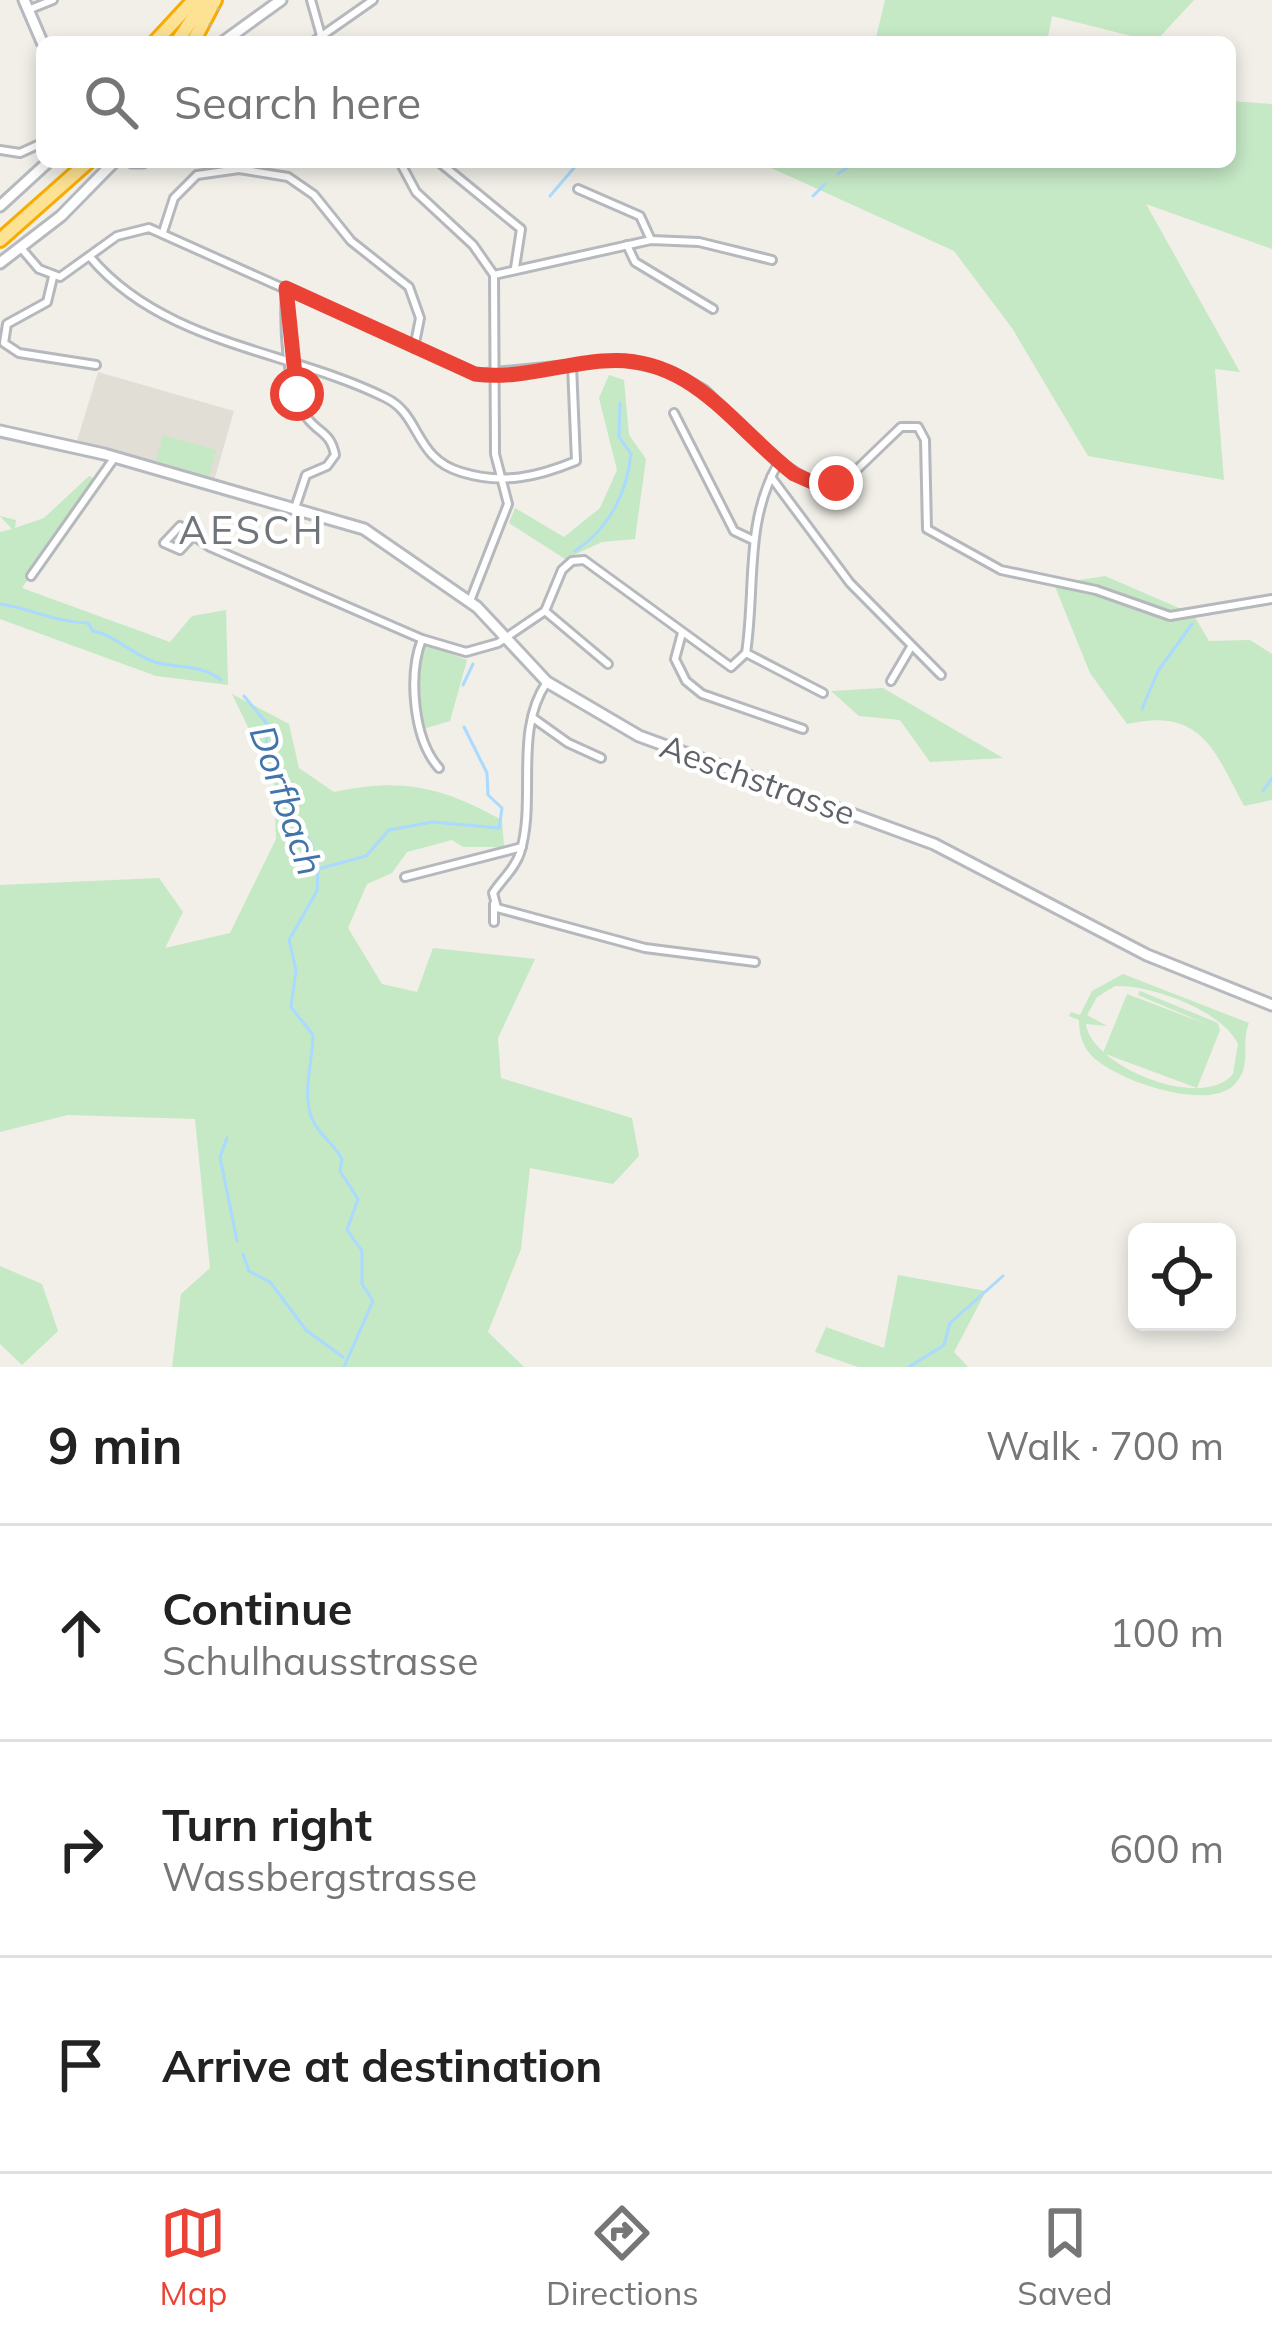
<!DOCTYPE html>
<html lang="en">
<head>
<meta charset="utf-8">
<style>
  :root { --surface:#fff; --page:#f2f2f2; --text:#222; --muted:#767676; --line:#e0e0e0; --accent:#ea4335 }
  body { margin:0; font-family:Mulish,sans-serif; background:var(--page); color:var(--text) }
  .controls { position:absolute; right:36px; bottom:36px; display:grid; overflow:hidden; border-radius:18px; box-shadow:0 6px 18px #0003 }
  .controls button { width:108px; height:108px; display:grid; place-items:center; padding:0; border:0; border-bottom:3px solid var(--line); background:var(--surface); color:var(--text); font:60px sans-serif }
  .stop { position:absolute; width:36px; height:36px; margin:-27px; border:9px solid #ea4335; border-radius:50%; background:#fff }
  .stop.end { background:#ea4335; border-color:#fff; box-shadow:0 3px 12px #0008 }
  .list { margin:0; padding:0; list-style:none }
  h2 { display:flex; justify-content:space-between; align-items:center; height:156px; margin:0; padding:0 48px; font-size:51px }
  h2 small { font-size:39px; font-weight:400; color:var(--muted) }
  .list li { display:grid; grid-template-columns:78px 1fr auto; gap:36px; align-items:center; box-sizing:border-box; height:216px; padding:0 48px; border-top:3px solid var(--line) }
  .list b { display:block; font-size:45px; white-space:nowrap }
  .list p { margin:0; font-size:39px; white-space:nowrap; color:var(--muted) }
  .list em { font-size:39px; font-style:normal; color:var(--muted) }
  .icon { flex:none; width:66px; height:66px; fill:none; stroke:currentColor; stroke-width:2; stroke-linecap:round; stroke-linejoin:round }
  .map { position:relative; flex:none; width:1272px; height:1367px; overflow:hidden }
  .search { position:absolute; background:var(--surface); box-shadow:0 6px 18px #0003; left:36px; right:36px; top:36px; height:132px; display:flex; align-items:center; gap:30px; box-sizing:border-box; padding:0 42px; border-radius:18px; color:var(--muted); font-size:45px }
  .sheet { height:804px; background:var(--surface) }
  nav { display:flex; justify-content:space-around; align-items:center; box-sizing:border-box; height:168px; border-top:3px solid var(--line); background:var(--surface); font-size:33px; color:var(--muted) }
  nav a { display:grid; justify-items:center; gap:6px }
  nav .on { color:var(--accent) }
  .map>svg:first-child { display:block }
</style>
</head>
<body>
<div class="map">
<svg width="1272" height="1367" viewBox="0 0 1272 1367">
  <rect width="100%" height="100%" fill="#f1efe8"/>
  <polygon fill="#e1ded6" points="98,372 234,411 214,481 77,441"/>
  <g fill="#c5e8c5" fill-rule="evenodd">
    <polygon points="885,0 1194,0 1155,42 1052,16 1047,42 875,42"/>
    <polygon points="1230,101 1272,104 1272,249 1146,204 1240,372 1215,369 1224,480 1088,456 1012,328 954,251 758,162 1230,162"/>
    <polygon points="609,375 624,380 629,435 646,459 635,539 602,542 565,559 509,523 515,508 564,537 600,508 617,470 599,398"/>
    <polygon points="163,435 216,450 209,476 156,461"/>
    <polygon points="89,476 97,480 22,588 170,642 192,616 226,610 228,685 156,676 0,619 0,532 12,529 0,516 16,520 15,528 44,518"/>
    <path d="M1105 576 1193 614 1209 641 1250 640 1272 654V800L1244 806C1214 749 1201 707 1127 724L1090 673 1054 584Z"/>
    <polygon points="423,643 467,660 450,721 423,729 417,656"/>
    <polygon points="883,688 1003,758 930,762 900,720 859,716 831,691"/>
    <path d="M232 694 289 724 299 768 334 792C402 777 442 787 502 820L504 847H463L452 840 407 852 392 873 367 884 348 928 382 984 417 992 433 948 535 959 498 1038 501 1078 632 1118 639 1156 613 1184 530 1168 521 1249 488 1332 524 1367H172L181 1294 210 1268 195 1119 68 1115 0 1132V885L159 878 183 912 165 948 230 933 276 839 274 781Z"/>
    <path d="M1123 974 1249 1023C1240 1044 1253 1064 1235 1084 1209 1113 1114 1080 1091 1055 1082 1045 1079 1033 1079 1020L1069 1016 1071 1012 1080 1015 1092 991ZM1115 986C1150 984 1223 1011 1238 1044L1233 1074C1202 1112 1091 1066 1086 1024L1107 1026 1087 1015 1097 997Z"/>
    <polygon points="1140,991 1218,1023 1220,1030 1197,1088 1103,1053 1127,994 1209,1025 1138,995"/>
    <polygon points="0,1266 42,1284 58,1331 22,1365 0,1344"/>
    <polygon points="898,1275 986,1291 954,1352 968,1367 858,1367 815,1352 826,1327 884,1348"/>
  </g>
  <g fill="none" stroke-linecap="round" stroke-linejoin="round">
    <g stroke="#aadaff" stroke-width="3">
      <polyline points="838,174 855,162"/>
      <polyline points="550,196 579,162"/>
      <polyline points="813,196 825,184"/>
      <path d="M575 551C609 529 627 493 631 454L619 437 620 403"/>
      <path d="M0 604C33 609 54 622 88 623L93 631C117 636 131 654 155 662 178 669 199 663 221 680"/>
      <polyline points="463,685 473,664"/>
      <path d="M244 696 268 725 266 744 292 791 291 811 310 841 318 869 317 891 289 940 296 970 291 1007 313 1035C313 1063 298 1104 318 1129 326 1140 335 1146 342 1159L340 1171 358 1199 347 1230 362 1251V1284L373 1301 344 1367"/>
      <polyline points="1142,709 1158,671 1192,624"/>
      <polyline points="1263,791 1272,778"/>
      <polyline points="318,869 366,856 389,830 433,822 499,828 502,808 488,795 487,773 464,727"/>
      <polyline points="227,1138 220,1157 237,1241"/>
      <polyline points="243,1254 249,1271 270,1282 306,1330 343,1357"/>
      <polyline points="909,1367 944,1345 950,1323 1003,1276"/>
    </g>
    <g stroke="#b5b8bc" stroke-width="12">
      <g id="street">
        <polyline points="311,0 322,39"/>
        <polyline points="28,10 53,0"/>
        <polyline points="313,42 373,0"/>
        <polyline points="0,150 20,153 42,143"/>
        <polyline points="400,162 416,192 473,245 494,275 495,454 508,504 470,601"/>
        <polyline points="439,162 521,229 515,268"/>
        <polyline points="578,189 640,216 651,240"/>
        <polyline points="163,232 174,198 197,175 239,169 288,177 314,195 351,241 409,287 420,318 414,348"/>
        <polyline points="627,245 635,262 713,309"/>
        <polyline points="21,248 39,269 60,277 117,236 149,228 475,374 617,360 673,372 705,390 779,462 812,482 847,479 901,427 918,427 925,440 927,529 1001,570 1096,590 1170,616 1272,599"/>
        <path d="M91 258C165 345 290 350 386 398 421 415 414 458 461 472 503 485 537 477 576 461L572 365"/>
        <polyline points="494,275 651,240 699,242 772,260"/>
        <polyline points="53,277 47,302 7,324 4,343 19,353 96,365"/>
        <path d="M286 288C284 323 285 390 308 419 320 434 331 433 335 455L327 466 306 475 295 508"/>
        <polyline points="674,413 734,531 753,540"/>
        <polyline points="771,477 850,583 941,675"/>
        <path d="M193 536 180 550 164 543 180 526 210 547 422 639 466 652 498 643 545 611 562 570 572 561 584 560 731 667 746 653C756 588 744 521 779 462"/>
        <polyline points="31,576 115,457"/>
        <polyline points="545,611 608,664"/>
        <polyline points="682,633 675,659 686,681 702,694 803,729"/>
        <path d="M422 639C408 675 413 739 439 768"/>
        <polyline points="746,653 823,693"/>
        <polyline points="891,681 911,647"/>
        <path d="M547 682C513 731 537 800 520 853 515 869 501 880 493 893L497 908 645 948 755 962"/>
        <polyline points="533,718 568,743 601,758"/>
        <polyline points="405,877 522,847"/>
        <polyline points="494,922 494,904"/>
      </g>
    </g>
    <g stroke="#b6babf" stroke-width="15">
      <g id="secondary">
        <polyline points="24,0 42,42"/>
        <polyline points="223,42 281,0"/>
        <polyline points="132,162 143,162"/>
        <polyline points="0,206 48,162"/>
        <polyline points="0,263 61,216 114,162"/>
        <polyline points="0,431 104,454 364,529 477,607 547,682 639,736 934,844 1147,955 1272,1005"/>
      </g>
    </g>
    <g stroke="#f9ab00" stroke-width="18">
      <g id="highway">
        <polyline points="155,42 194,0"/>
        <polyline points="177,42 205,0"/>
        <polyline points="193,42 215,0"/>
        <polyline points="0,240 88,162"/>
      </g>
    </g>
    <use href="#street" stroke="#fff" stroke-width="6"/>
    <use href="#secondary" stroke="#fff" stroke-width="9"/>
    <use href="#highway" stroke="#fde293" stroke-width="12"/>
    <polyline stroke="#b6b7b8" stroke-width="3" stroke-dasharray="3 15" stroke-linecap="butt" points="201,42 223,0"/>
  </g>
  <g fill="none" stroke-linecap="round" stroke-linejoin="round">
    <path stroke="#ea4335" stroke-width="15" d="M297 394 286 288 475 374C518 380 560 364 603 361 691 353 733 427 794 474L812 482 836 483"/>
  </g>
  <g text-anchor="middle" dominant-baseline="central" stroke-width="9" stroke-linejoin="round" paint-order="stroke">
    <g font-size="33" fill="#5f6368" stroke="#fff">
      <text transform="translate(758 779) rotate(20)">Aeschstrasse</text>
    </g>
    <g font-size="36" font-style="italic" fill="#4174aa" stroke="#fff">
      <text transform="translate(287 800) rotate(71)">Dorfbach</text>
    </g>
    <g font-size="39" letter-spacing="3" fill="#70757a" stroke="#fff">
      <text x="252" y="529">AESCH</text>
    </g>
  </g>
</svg>
<div class="controls">
<button><svg class="icon" aria-label="locate" viewBox="0 0 24 24"><circle cx="12" cy="12" r="6"/><path d="M12 2v4M12 18v4M2 12h4M18 12h4"/></svg></button>
</div>
<div class="stop" style="left:297px;top:394px"></div>
<div class="stop end" style="left:836px;top:483px"></div>
<div class="search"><svg class="icon" aria-label="search" viewBox="0 0 24 24"><circle cx="10" cy="10" r="6"/><path d="M15 15l6 6"/></svg>Search here</div>
</div>
<section class="sheet">
<h2>9 min<small>Walk · 700 m</small></h2>
<ul class="list">
<li><svg class="icon" aria-label="ahead" viewBox="0 0 24 24"><path d="M12 20V5M6 11l6-6 6 6"/></svg><div><b>Continue</b><p>Schulhausstrasse</p></div><em>100 m</em></li>
<li><svg class="icon" aria-label="right" viewBox="0 0 24 24"><path d="M7 20v-9h11M14 6l5 5-5 5"/></svg><div><b>Turn right</b><p>Wassbergstrasse</p></div><em>600 m</em></li>
<li><svg class="icon" aria-label="arrive" viewBox="0 0 24 24"><path d="M6 21V4h12l-3 4 3 4H6"/></svg><div><b>Arrive at destination</b></div></li>
</ul>
</section>
<nav>
<a class="on"><svg class="icon" aria-label="map" viewBox="0 0 24 24"><path d="M3 6l6-2 6 2 6-2v14l-6 2-6-2-6 2zM9 4v14M15 6v14"/></svg>Map</a>
<a><svg class="icon" aria-label="directions" viewBox="0 0 24 24"><path d="M12 3l9 9-9 9-9-9zM9 14v-3h6M13 9l2 2-2 2"/></svg>Directions</a>
<a><svg class="icon" aria-label="saved" viewBox="0 0 24 24"><path d="M7 4h10v16l-5-4-5 4z"/></svg>Saved</a>
</nav>
</body>
</html>
